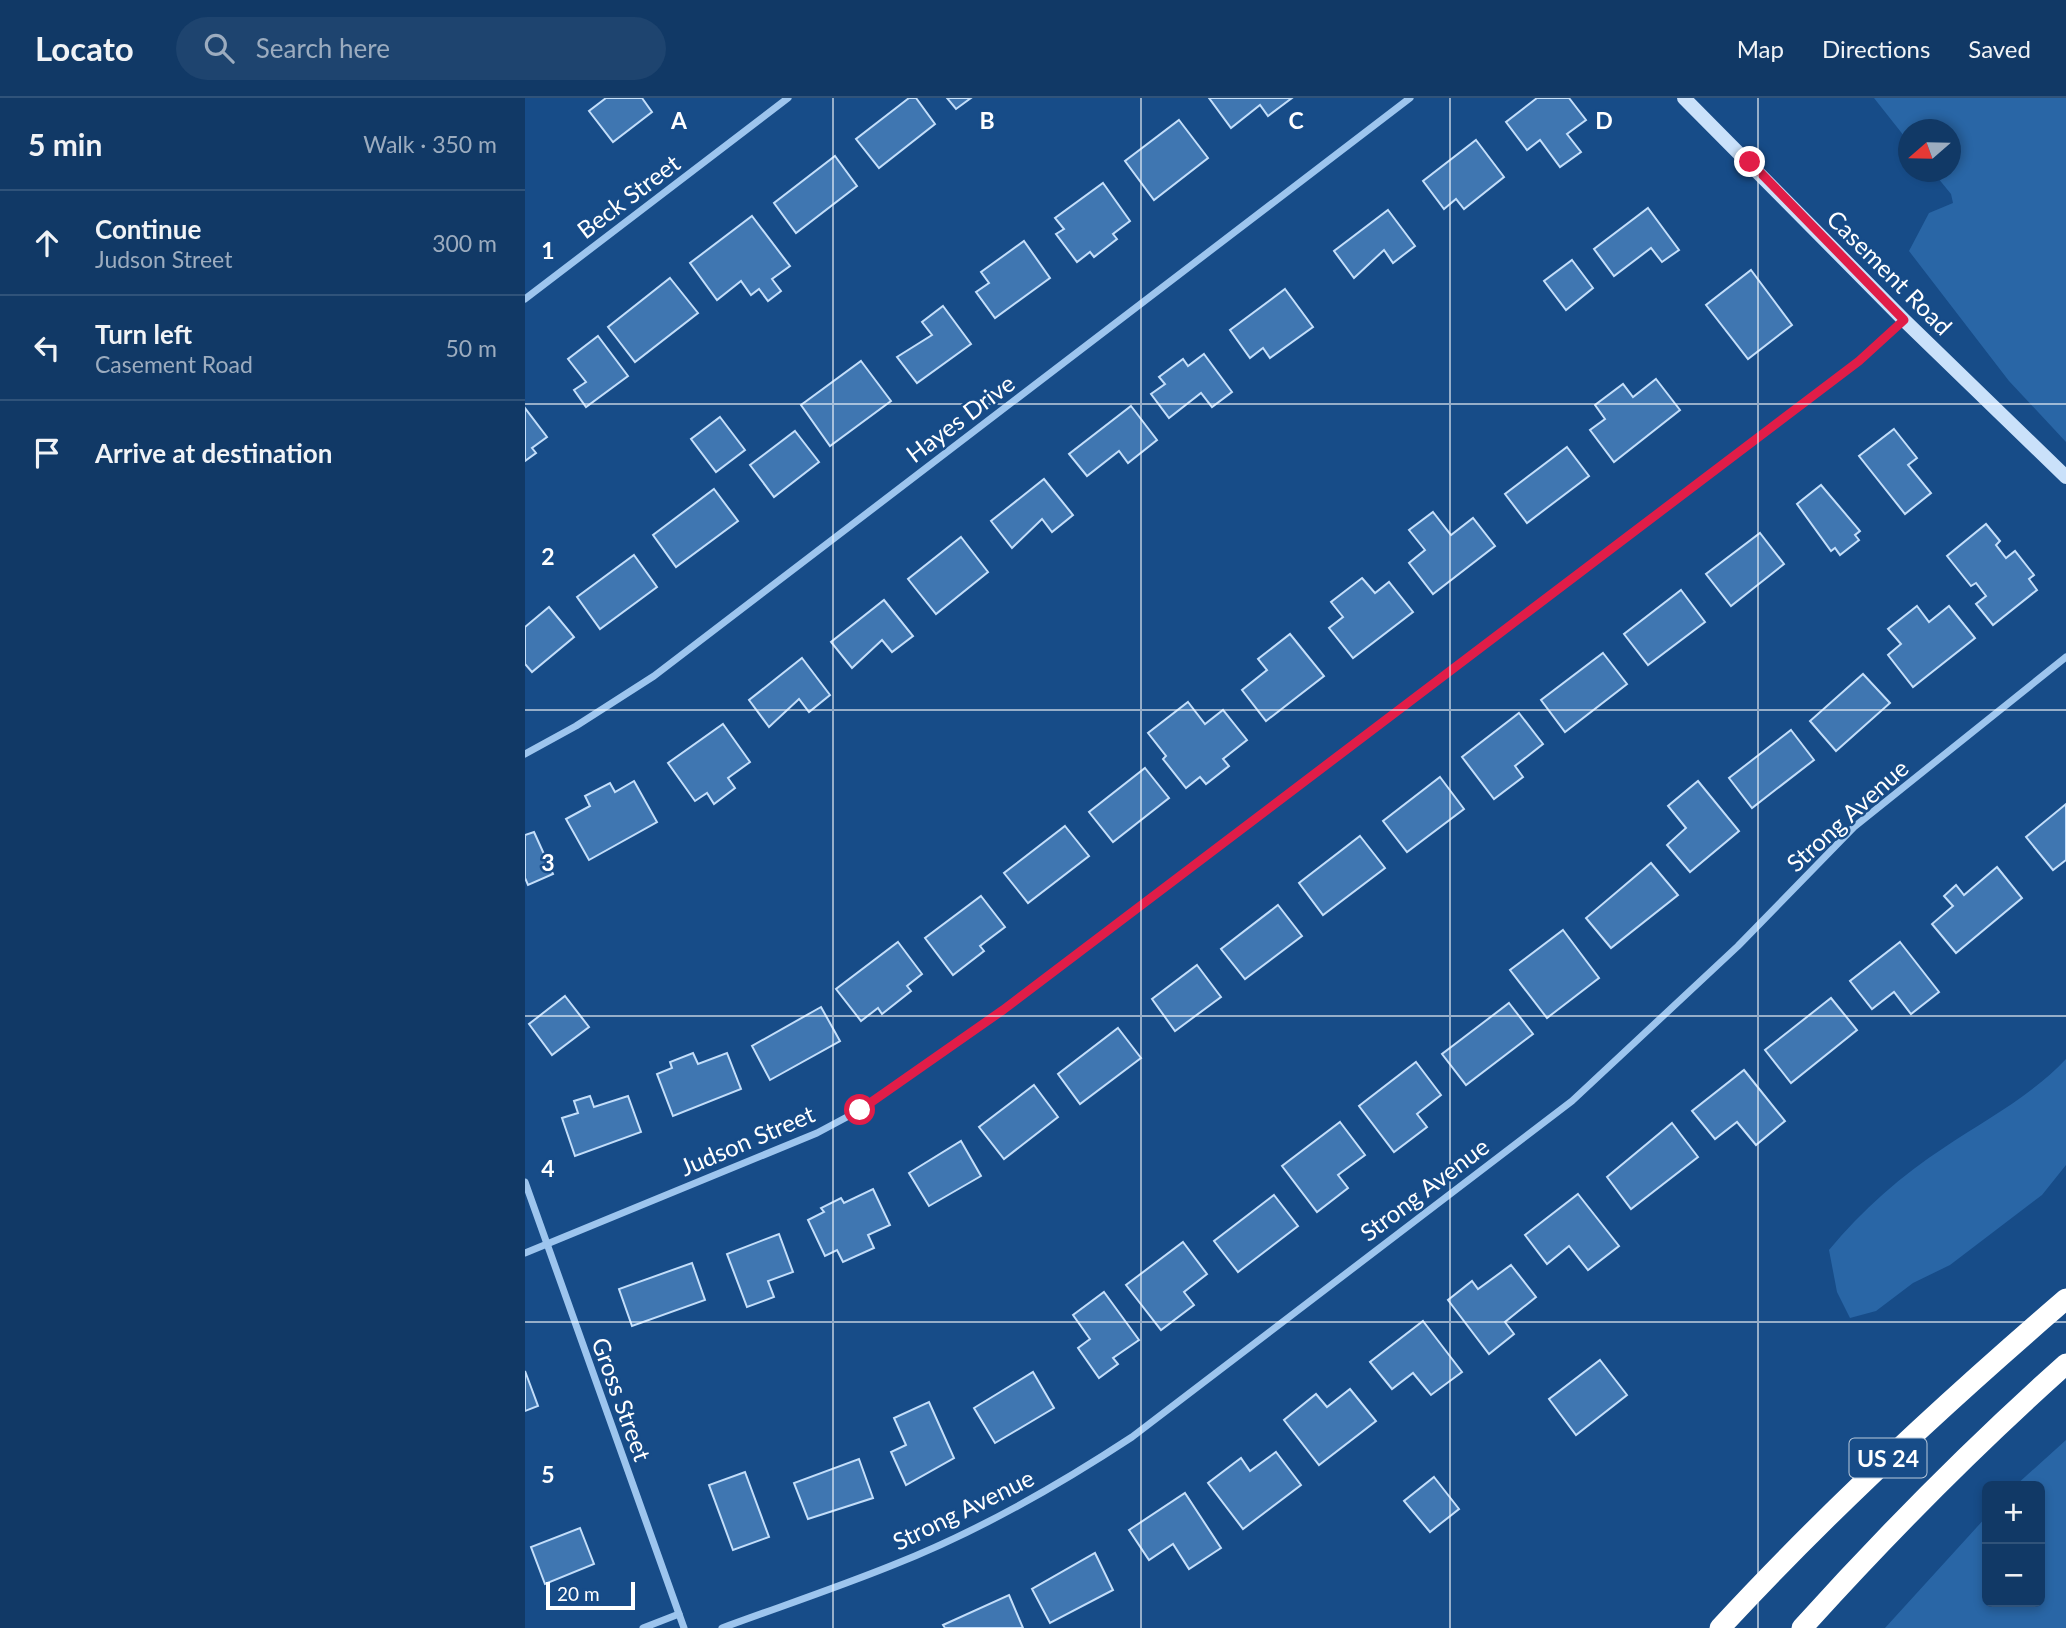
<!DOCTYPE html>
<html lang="en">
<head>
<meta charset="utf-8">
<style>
  :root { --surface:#113966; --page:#1e446f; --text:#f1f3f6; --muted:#9cacbf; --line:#30537a }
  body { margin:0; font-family:Lato,sans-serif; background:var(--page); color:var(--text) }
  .controls { position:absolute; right:21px; bottom:21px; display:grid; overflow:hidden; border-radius:10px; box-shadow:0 4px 10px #0003 }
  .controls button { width:63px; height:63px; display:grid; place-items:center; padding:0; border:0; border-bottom:2px solid var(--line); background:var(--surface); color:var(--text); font:35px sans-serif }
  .compass { position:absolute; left:1373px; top:21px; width:63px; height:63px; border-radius:50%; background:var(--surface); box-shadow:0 4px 10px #0003; rotate:250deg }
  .scale { position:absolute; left:21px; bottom:18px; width:89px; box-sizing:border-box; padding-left:7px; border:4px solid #fff; border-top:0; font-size:19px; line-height:24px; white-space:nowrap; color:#fff; -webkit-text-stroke:5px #174c88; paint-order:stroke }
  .stop { position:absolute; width:21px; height:21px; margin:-16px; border:5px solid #e11d48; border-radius:50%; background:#fff }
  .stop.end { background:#e11d48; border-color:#fff; box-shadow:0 2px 7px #0008 }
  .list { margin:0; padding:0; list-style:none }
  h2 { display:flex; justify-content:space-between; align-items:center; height:91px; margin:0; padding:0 28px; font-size:30px }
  h2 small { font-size:23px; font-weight:400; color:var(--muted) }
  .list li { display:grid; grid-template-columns:46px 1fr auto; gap:21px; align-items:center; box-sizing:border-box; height:105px; padding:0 28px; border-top:2px solid var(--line) }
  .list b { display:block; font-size:26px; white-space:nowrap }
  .list p { margin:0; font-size:23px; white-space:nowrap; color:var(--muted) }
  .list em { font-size:23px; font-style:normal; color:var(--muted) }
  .icon { flex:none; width:38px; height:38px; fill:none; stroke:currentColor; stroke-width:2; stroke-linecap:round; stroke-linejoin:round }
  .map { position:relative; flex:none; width:1541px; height:1530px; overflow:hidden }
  header { display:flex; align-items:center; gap:42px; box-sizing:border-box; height:98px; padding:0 35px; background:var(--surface); border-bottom:2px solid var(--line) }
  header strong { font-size:33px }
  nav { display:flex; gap:38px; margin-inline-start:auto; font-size:24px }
  .search { width:490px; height:63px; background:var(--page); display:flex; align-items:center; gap:18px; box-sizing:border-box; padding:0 24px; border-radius:38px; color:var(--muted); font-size:26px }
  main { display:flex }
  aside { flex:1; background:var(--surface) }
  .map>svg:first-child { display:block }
</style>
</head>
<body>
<header>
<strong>Locato</strong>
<div class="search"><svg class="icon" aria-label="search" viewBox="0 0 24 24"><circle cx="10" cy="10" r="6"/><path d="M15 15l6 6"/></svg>Search here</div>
<nav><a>Map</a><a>Directions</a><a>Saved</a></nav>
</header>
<main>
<aside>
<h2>5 min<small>Walk · 350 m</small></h2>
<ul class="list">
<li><svg class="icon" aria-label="ahead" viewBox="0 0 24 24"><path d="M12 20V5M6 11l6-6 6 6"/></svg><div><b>Continue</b><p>Judson Street</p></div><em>300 m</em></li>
<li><svg class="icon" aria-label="left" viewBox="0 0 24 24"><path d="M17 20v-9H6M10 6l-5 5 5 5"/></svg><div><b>Turn left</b><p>Casement Road</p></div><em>50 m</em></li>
<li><svg class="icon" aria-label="arrive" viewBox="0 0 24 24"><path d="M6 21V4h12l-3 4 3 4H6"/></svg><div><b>Arrive at destination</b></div></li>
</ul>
</aside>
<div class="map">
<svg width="1541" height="1530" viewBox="0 0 1541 1530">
  <rect width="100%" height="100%" fill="#174c88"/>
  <g fill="#2966a6">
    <polygon points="1349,0 1541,0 1541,344 1484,283 1384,153 1404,115 1428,105 1426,96 1408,74 1426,74 1426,32 1384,32 1383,43"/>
    <path d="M1541 961V1067L1517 1097 1425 1167 1388 1185 1351 1213 1325 1220 1312 1194 1304 1152C1337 1112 1377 1077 1420 1049 1462 1021 1506 998 1541 961Z"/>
    <polygon points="1541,1342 1541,1530 1360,1530 1462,1418 1462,1504 1515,1504 1515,1388 1490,1388"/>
  </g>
  <g fill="#3f76b1" stroke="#c3defa" stroke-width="2">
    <polygon points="81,0 117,0 127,14 88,44 64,13"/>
    <polygon points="384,0 391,0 410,26 354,70 331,41"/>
    <polygon points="422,0 446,0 431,11"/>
    <polygon points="684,0 767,0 743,18 735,7 706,30"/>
    <polygon points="1012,0 1044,0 1061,22 1042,36 1056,54 1035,69 1015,42 1002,52 981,24"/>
    <polygon points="654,22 683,60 629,102 600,63"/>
    <polygon points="951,42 979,79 939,111 931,101 919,111 898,83"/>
    <polygon points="310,58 332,88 271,135 249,105"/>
    <polygon points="578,85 605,123 588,136 592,141 569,159 565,154 552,164 531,136 539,131 530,120"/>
    <polygon points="1123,110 1154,152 1137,164 1126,150 1089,178 1069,151"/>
    <polygon points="863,112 890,148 868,165 859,152 829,180 809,153"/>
    <polygon points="227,118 265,168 247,181 256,193 243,203 234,191 226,197 216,183 192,202 165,165"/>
    <polygon points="499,143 525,180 470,220 451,194 464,185 456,174"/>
    <polygon points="1047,162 1068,190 1041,212 1019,183"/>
    <polygon points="1226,172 1267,227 1223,261 1181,207"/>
    <polygon points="145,180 173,215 110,264 83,229"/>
    <polygon points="760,191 788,229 745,260 738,250 725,260 705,232"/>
    <polygon points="418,208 446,246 392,285 372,259 407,237 397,224"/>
    <polygon points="73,238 103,278 61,309 49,292 61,284 43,261"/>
    <polygon points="679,256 707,294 687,309 676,295 644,320 626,296 640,286 634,279 658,261 663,268"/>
    <polygon points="336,263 366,303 305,348 276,307"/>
    <polygon points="1131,281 1155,312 1089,364 1065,332 1080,321 1070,307 1098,286 1108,299"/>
    <polygon points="606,308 632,342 603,365 594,353 562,378 544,356"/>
    <polygon points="0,310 22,339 7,350 11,355 0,363"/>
    <polygon points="195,319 220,352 191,374 166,341"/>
    <polygon points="1369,331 1392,360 1383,367 1406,395 1380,416 1334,358"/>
    <polygon points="270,333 294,364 249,399 225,367"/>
    <polygon points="1042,349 1064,378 1002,425 980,396"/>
    <polygon points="519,381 548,417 527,434 517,421 487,450 466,423"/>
    <polygon points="1296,387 1335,433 1330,437 1334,442 1315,457 1310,450 1306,453 1272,406"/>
    <polygon points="189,391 213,423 151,469 128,437"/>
    <polygon points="908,414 926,437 948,420 970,448 908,496 884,465 900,452 884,432"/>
    <polygon points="1461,426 1475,443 1471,447 1481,460 1490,453 1509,477 1504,481 1512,492 1468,527 1451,506 1461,498 1451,485 1446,488 1422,458"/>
    <polygon points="1235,435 1259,466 1206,508 1181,476"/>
    <polygon points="436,439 463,474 411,516 383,481"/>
    <polygon points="109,457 132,489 75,531 52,499"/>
    <polygon points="837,480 850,495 864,484 888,514 828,560 804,530 818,519 806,504"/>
    <polygon points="1156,492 1180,524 1123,567 1099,536"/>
    <polygon points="359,502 388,538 367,554 357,542 327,570 306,544"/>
    <polygon points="1392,508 1404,524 1424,508 1450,540 1388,589 1363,557 1376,546 1363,531"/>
    <polygon points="24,509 49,539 7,574 0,566 0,529"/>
    <polygon points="765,536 799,578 741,623 717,592 742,572 733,561"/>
    <polygon points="1078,555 1102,586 1040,634 1016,602"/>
    <polygon points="277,560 305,597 284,614 274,601 244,629 224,602"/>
    <polygon points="1338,576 1365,605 1311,653 1285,623"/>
    <polygon points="663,604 680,626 698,612 722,642 698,661 704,668 681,686 675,679 661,690 638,661 641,658 623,635"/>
    <polygon points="994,615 1018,646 990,668 998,679 969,701 937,659"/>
    <polygon points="198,626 225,664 203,680 210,690 189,706 182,695 170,703 143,665"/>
    <polygon points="1266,632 1289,662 1227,710 1204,680"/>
    <polygon points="620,670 644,700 588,744 564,714"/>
    <polygon points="915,679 939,711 882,754 858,723"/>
    <polygon points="109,683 132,724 64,762 41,721 65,708 60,698 85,685 90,694"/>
    <polygon points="1173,683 1214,733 1165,774 1142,747 1161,730 1143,708"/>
    <polygon points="1541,706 1541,762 1528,772 1501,739"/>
    <polygon points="540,728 564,758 503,805 479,775"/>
    <polygon points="9,734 28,776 3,787 0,780 0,737"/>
    <polygon points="835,738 860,770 798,817 774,785"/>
    <polygon points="1126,765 1153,797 1086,850 1061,820"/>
    <polygon points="1472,769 1497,800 1431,855 1407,826 1428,808 1419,798 1431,787 1439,797"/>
    <polygon points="456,798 480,829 455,848 459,853 428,877 400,840"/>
    <polygon points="753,807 777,838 720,881 696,851"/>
    <polygon points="1038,832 1074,880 1022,920 985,872"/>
    <polygon points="373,844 397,876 382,888 386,893 357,916 353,910 336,923 311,891"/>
    <polygon points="1375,844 1414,894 1386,916 1369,894 1347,911 1325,883"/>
    <polygon points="672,867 696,899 650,933 627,901"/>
    <polygon points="40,898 64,929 27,957 4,926"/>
    <polygon points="1306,900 1332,932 1266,985 1240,952"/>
    <polygon points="984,905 1008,936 941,987 917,956"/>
    <polygon points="296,909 315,943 245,982 227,948"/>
    <polygon points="593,930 616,960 555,1006 533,976"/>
    <polygon points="168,955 173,966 202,955 216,991 148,1018 132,976 147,970 145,964"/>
    <polygon points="891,964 916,997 892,1016 902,1029 869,1054 834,1008"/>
    <polygon points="1219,972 1260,1023 1231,1047 1212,1024 1190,1041 1167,1013"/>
    <polygon points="509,987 533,1019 479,1061 454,1029"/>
    <polygon points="65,998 69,1009 103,998 116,1034 50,1058 37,1020 53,1015 49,1003"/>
    <polygon points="815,1024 840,1057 813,1077 823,1090 792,1114 757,1068"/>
    <polygon points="1147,1025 1173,1059 1106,1111 1082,1079"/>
    <polygon points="436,1043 456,1078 404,1108 384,1075"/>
    <polygon points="348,1091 365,1127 343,1137 349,1150 318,1164 312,1152 300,1158 283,1122 299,1114 296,1110 316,1100 319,1105"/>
    <polygon points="1053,1096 1094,1148 1063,1172 1044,1148 1022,1166 1000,1137"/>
    <polygon points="749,1097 773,1128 713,1174 689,1143"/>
    <polygon points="254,1136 268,1174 243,1183 249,1199 222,1209 202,1156"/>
    <polygon points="658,1144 682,1176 659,1194 669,1207 636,1232 601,1187"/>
    <polygon points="167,1165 180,1202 107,1228 94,1191"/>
    <polygon points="986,1167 1011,1199 980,1224 989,1236 964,1256 923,1202 947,1183 953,1191"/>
    <polygon points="579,1194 614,1242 588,1260 593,1266 574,1280 553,1250 565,1241 548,1217"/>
    <polygon points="898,1223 937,1274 906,1297 888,1275 867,1291 845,1264"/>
    <polygon points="1075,1262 1102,1297 1051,1337 1024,1301"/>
    <polygon points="0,1273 13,1308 0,1313"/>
    <polygon points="508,1274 529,1310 470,1345 449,1310"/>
    <polygon points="825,1291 851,1323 794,1367 759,1322 791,1296 802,1309"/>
    <polygon points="404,1304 429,1360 381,1387 366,1354 381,1347 369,1320"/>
    <polygon points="751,1354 776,1387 718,1431 683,1385 716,1360 725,1373"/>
    <polygon points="334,1361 348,1400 283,1421 269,1385"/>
    <polygon points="220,1374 244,1439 208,1452 184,1387"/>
    <polygon points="909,1379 934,1411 905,1434 879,1403"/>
    <polygon points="660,1395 696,1450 664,1471 648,1446 624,1462 604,1432"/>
    <polygon points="55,1430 69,1466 20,1486 6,1449"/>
    <polygon points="570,1455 588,1492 525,1525 507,1491"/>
    <polygon points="484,1497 498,1530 420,1530 418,1527"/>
  </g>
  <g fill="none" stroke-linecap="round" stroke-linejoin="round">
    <g stroke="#9dc5ee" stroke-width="7">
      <polyline points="0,201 263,0"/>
      <polyline points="0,656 51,628 129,578 885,0"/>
      <polyline points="0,1084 159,1530"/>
      <polyline points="0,1155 292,1035 335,1012 478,912 1334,263 1379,222"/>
      <polyline points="118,1530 154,1516"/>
      <path d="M197 1530C254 1509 311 1490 368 1467 452 1434 531 1389 607 1339L1047 1003 1213 848 1329 729 1541 559"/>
    </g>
    <polyline stroke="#cae1fa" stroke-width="14" points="1159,0 1379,222 1541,379"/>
    <g stroke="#fff" stroke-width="21">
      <path d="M1195 1530C1303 1413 1420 1305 1541 1201"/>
      <path d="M1277 1530C1361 1437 1448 1349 1541 1266"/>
    </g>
  </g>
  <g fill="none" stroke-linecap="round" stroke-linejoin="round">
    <polyline stroke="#e11d48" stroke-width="9" points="335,1012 478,912 1334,263 1379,222 1225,64"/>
  </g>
  <path fill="none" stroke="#fff" stroke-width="2" stroke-opacity="0.55" d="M308 0V1530M616 0V1530M925 0V1530M1233 0V1530M0 306H1541M0 612H1541M0 918H1541M0 1224H1541"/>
  <g text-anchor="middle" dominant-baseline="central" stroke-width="5" stroke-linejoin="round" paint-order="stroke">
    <rect fill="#174c88" stroke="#b9c9db" stroke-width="2" x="1324.5" y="1340.5" width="77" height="39" rx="5"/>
    <g font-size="23" font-weight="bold" fill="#fff">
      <text x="1363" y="1360">US 24</text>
    </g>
    <g font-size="24" fill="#fff" stroke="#174c88">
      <text transform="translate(103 98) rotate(-37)">Beck Street</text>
      <text transform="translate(1365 174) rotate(45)">Casement Road</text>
      <text transform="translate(435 320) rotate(-37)">Hayes Drive</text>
      <text transform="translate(1322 717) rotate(-42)">Strong Avenue</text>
      <text transform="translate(222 1042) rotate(-23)">Judson Street</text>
      <text transform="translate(899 1091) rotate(-37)">Strong Avenue</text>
      <text transform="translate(97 1301) rotate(70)">Gross Street</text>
      <text transform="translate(438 1411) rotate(-26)">Strong Avenue</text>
    </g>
  </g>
  <g font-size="23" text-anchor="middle" font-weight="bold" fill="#fff" stroke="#174c88" stroke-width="5" stroke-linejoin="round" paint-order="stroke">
    <text x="154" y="31">A</text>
    <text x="462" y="31">B</text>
    <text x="771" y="31">C</text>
    <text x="1079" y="31">D</text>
    <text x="23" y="161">1</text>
    <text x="23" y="467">2</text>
    <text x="23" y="773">3</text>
    <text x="23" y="1079">4</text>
    <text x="23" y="1385">5</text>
  </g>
</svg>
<div class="controls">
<button>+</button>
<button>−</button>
</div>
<svg class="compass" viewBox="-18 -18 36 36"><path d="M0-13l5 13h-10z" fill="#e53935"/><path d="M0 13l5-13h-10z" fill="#9cacbf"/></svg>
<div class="scale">20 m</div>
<div class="stop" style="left:335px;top:1012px"></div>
<div class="stop end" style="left:1225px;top:64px"></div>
</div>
</main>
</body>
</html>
